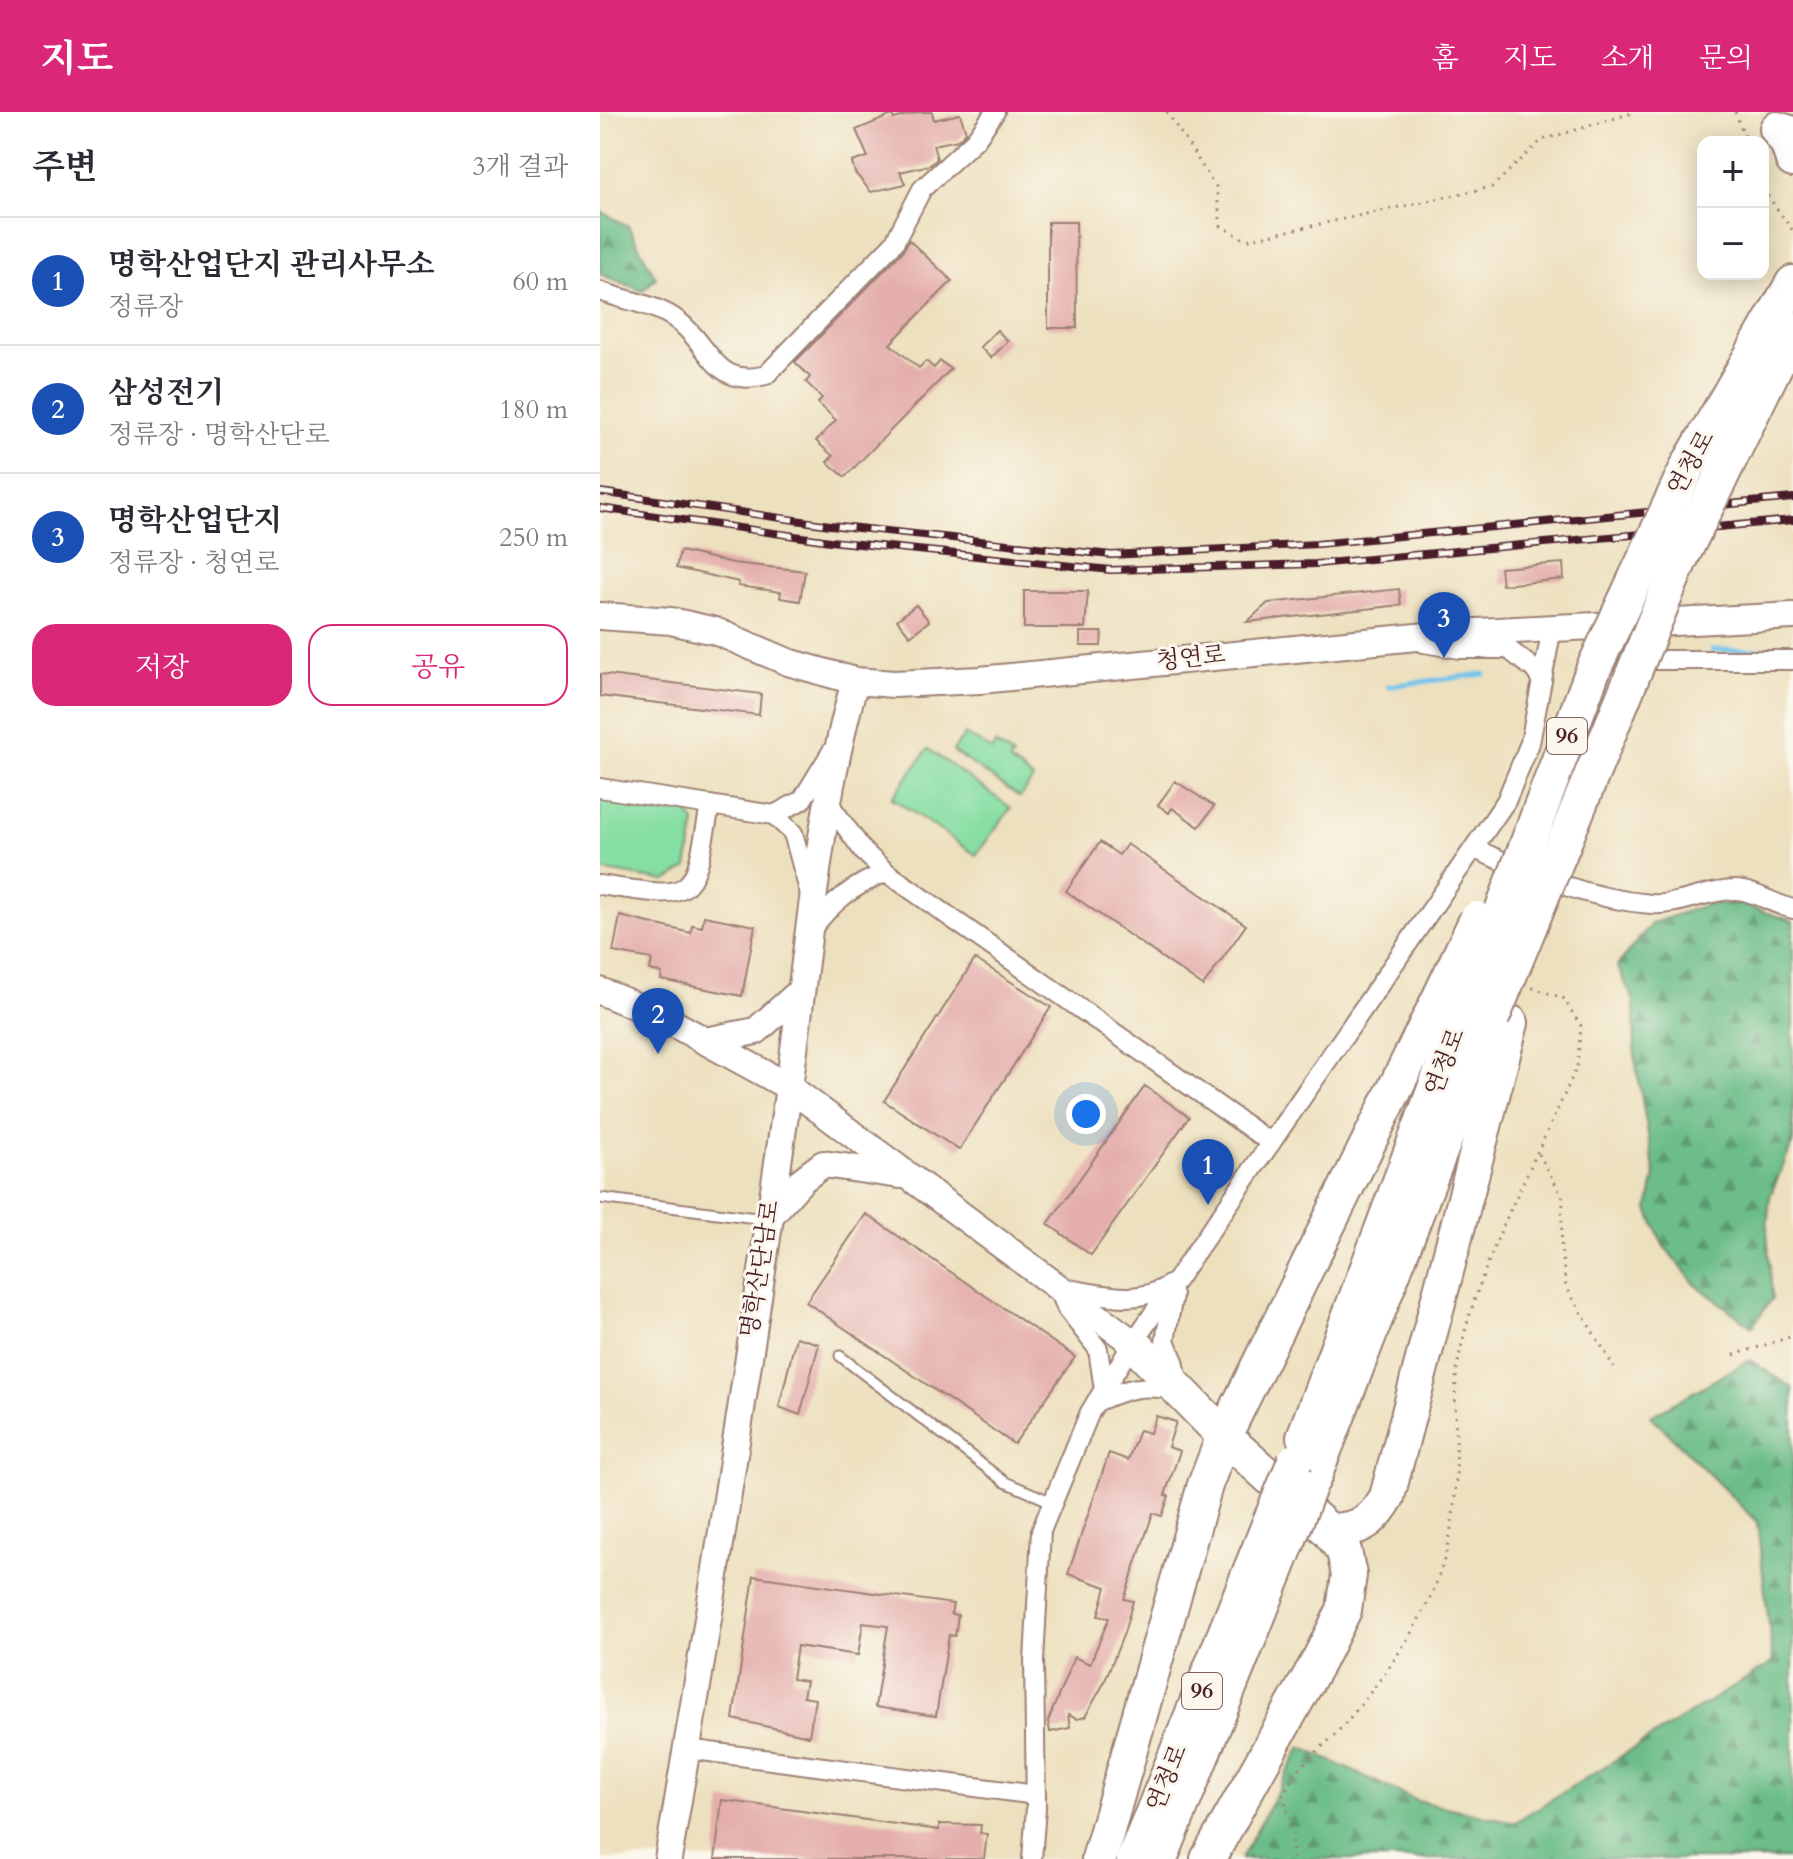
<!DOCTYPE html>
<html lang="ko">
<head>
<meta charset="utf-8">
<style>
  :root { --surface:#fff; --page:#f2f2f3; --text:#2b2b33; --muted:#7c7c81; --line:#e1e1e2; --accent:#db2777 }
  body { margin:0; font-family:Cardo,"Noto Serif KR",serif; background:var(--page); color:var(--text) }
  .controls { position:absolute; right:24px; top:24px; display:grid; overflow:hidden; border-radius:16px; box-shadow:0 4px 20px #0003 }
  .controls button { width:72px; height:72px; display:grid; place-items:center; padding:0; border:0; border-bottom:2px solid var(--line); background:var(--surface); color:var(--text); font:40px sans-serif }
  .you { position:absolute; left:486px; top:1002px; width:28px; height:28px; margin:-20px; border:6px solid #fff; border-radius:50%; background:#1a73e8; box-shadow:0 0 0 12px #1a73e833 }
  .badge { display:grid; place-items:center; width:52px; height:52px; border-radius:50%; background:var(--accent); color:#fff; font-size:26px; font-weight:700 }
  .pin { position:absolute; translate:-50% -66px; filter:drop-shadow(0 2px 4px #0008) }
  .pin::after { content:''; position:absolute; top:42px; width:28px; height:24px; background:inherit; clip-path:polygon(0 0,100% 0,50% 100%) }
  .list { margin:0; padding:0; list-style:none }
  h2 { display:flex; justify-content:space-between; align-items:center; height:104px; margin:0; padding:0 32px; font-size:34px }
  h2 small { font-size:26px; font-weight:400; color:var(--muted) }
  .list li { display:grid; grid-template-columns:52px 1fr auto; gap:24px; align-items:center; box-sizing:border-box; height:128px; padding:0 32px; border-top:2px solid var(--line) }
  .list b { display:block; font-size:30px; white-space:nowrap }
  .list p { margin:0; font-size:26px; white-space:nowrap; color:var(--muted) }
  .list em { font-size:26px; font-style:normal; color:var(--muted) }
  .actions { display:flex; gap:16px; padding:24px 32px }
  .actions a { flex:1; padding:18px 0; border:2px solid var(--accent); border-radius:24px; text-align:center; font-size:28px; color:var(--accent) }
  .actions .main { background:var(--accent); color:#fff }
  .map { position:relative; flex:none; width:1193px; height:1747px; overflow:hidden }
  header { display:flex; align-items:center; gap:48px; box-sizing:border-box; height:112px; padding:0 40px; background:var(--accent); color:#fff }
  header strong { font-size:38px }
  nav { display:flex; gap:44px; margin-inline-start:auto; font-size:28px }
  main { display:flex }
  aside { flex:1; background:var(--surface) }
  .map>svg:first-child { display:block }
</style>
</head>
<body>
<header>
<strong>지도</strong>
<nav><a>홈</a><a>지도</a><a>소개</a><a>문의</a></nav>
</header>
<main>
<aside>
<h2>주변<small>3개 결과</small></h2>
<ul class="list">
<li><span class="badge" style="background:#1a4fb4">1</span><div><b>명학산업단지 관리사무소</b><p>정류장</p></div><em>60 m</em></li>
<li><span class="badge" style="background:#1a4fb4">2</span><div><b>삼성전기</b><p>정류장 · 명학산단로</p></div><em>180 m</em></li>
<li><span class="badge" style="background:#1a4fb4">3</span><div><b>명학산업단지</b><p>정류장 · 청연로</p></div><em>250 m</em></li>
</ul>
<div class="actions"><a class="main">저장</a><a>공유</a></div>
</aside>
<div class="map">
<svg width="1193" height="1747" viewBox="0 0 1193 1747">
  <defs>
    <pattern id="forest-firs" width="22" height="20" patternUnits="userSpaceOnUse" patternTransform="scale(2)"><rect width="22" height="20" fill="#6cbd89"/><path d="M5 1l3.5 6h-7zM16 11l3.5 6h-7z" fill="#5b9970"/></pattern>
  </defs>
  <rect width="100%" height="100%" fill="#fbf7ec"/>
  <filter id="ink" filterUnits="userSpaceOnUse"><feTurbulence type="fractalNoise" baseFrequency=".0125" numOctaves="2"/><feDisplacementMap in="SourceGraphic" scale="16" xChannelSelector="R" yChannelSelector="G"/><feConvolveMatrix kernelMatrix="1 2 1 2 8 2 1 2 1" color-interpolation-filters="sRGB"/></filter>
  <filter id="wash" filterUnits="userSpaceOnUse"><feTurbulence type="fractalNoise" baseFrequency=".006" numOctaves="4" result="noise"/><feDisplacementMap in="SourceGraphic" scale="32" xChannelSelector="R" yChannelSelector="G"/><feGaussianBlur stdDeviation="1.8" result="paint"/><feColorMatrix in="noise" values="0 0 0 0 0 0 0 0 0 0 0 0 0 0 0 0 0 1.4 0 .05"/><feComposite in="paint" operator="in"/></filter>
  <g filter="url(#wash)">
    <rect width="100%" height="100%" fill="#ede0be"/>
    <g fill="#85dea3" stroke="#687e67" stroke-width="2">
      <polygon points="365,622 392,638 395,632 413,644 409,649 433,667 420,685 353,639"/>
      <polygon points="328,637 411,696 376,743 292,686"/>
      <polygon points="0,684 85,697 95,710 87,756 66,769 0,758"/>
    </g>
    <g fill="url(#forest-firs)" stroke="#5b6e5a" stroke-width="2">
      <polygon points="0,99 28,114 56,166 43,179 0,162"/>
      <polygon points="1136,791 1193,809 1193,1030 1170,1084 1167,1118 1172,1186 1152,1215 1095,1172 1063,1133 1048,1098 1055,1063 1035,947 1034,889 1017,854 1052,811 1108,792"/>
      <polygon points="1150,1248 1193,1276 1193,1747 641,1747 701,1635 817,1689 915,1710 1173,1550 1157,1410 1051,1304"/>
    </g>
    <g fill="none" stroke-linecap="round" stroke-linejoin="round">
      <g stroke="#6fc3eb" stroke-width="5">
        <polyline points="1112,538 1193,538"/>
        <polyline points="788,574 884,562"/>
      </g>
    </g>
    <g id="blocks">
      <g fill="#e4aeac">
        <polygon points="319,0 332,0 334,8 360,2 366,20 358,28 333,33 337,47 330,53 300,60 305,72 271,80 255,61 252,50 268,45 256,18 292,3 294,7"/>
        <polygon points="448,110 476,110 477,216 448,216"/>
        <polygon points="309,128 352,169 290,232 319,256 326,249 334,256 340,249 351,257 245,365 227,350 233,344 216,329 236,308 218,291 222,286 206,270 210,265 195,250 303,139"/>
        <polygon points="397,218 408,229 391,246 380,235"/>
        <polygon points="80,439 133,451 205,459 200,489 180,486 181,480 138,474 139,470 76,456"/>
        <polygon points="963,451 964,467 902,473 900,456"/>
        <polygon points="799,477 801,493 647,510 668,491"/>
        <polygon points="424,479 488,479 485,516 424,516"/>
        <polygon points="316,493 329,509 310,524 297,508"/>
        <polygon points="480,520 502,520 501,534 480,534"/>
        <polygon points="0,562 161,582 159,603 0,584"/>
        <polygon points="575,669 614,694 599,715 572,696 569,701 558,693"/>
        <polygon points="500,730 519,743 527,732 646,813 603,874 466,779"/>
        <polygon points="20,804 91,821 92,813 102,815 104,804 155,814 142,884 61,868 62,861 50,858 52,847 13,840"/>
        <polygon points="375,847 451,895 359,1038 284,989"/>
        <polygon points="545,974 589,1005 491,1143 448,1112"/>
        <polygon points="266,1102 475,1245 414,1332 206,1190"/>
        <polygon points="196,1225 219,1232 200,1303 179,1295"/>
        <polygon points="556,1304 576,1310 568,1335 580,1339 565,1383 569,1384 562,1404 553,1401 524,1487 533,1489 524,1521 504,1571 485,1605 477,1607 468,1603 470,1616 450,1620 448,1609 474,1545 490,1552 509,1506 498,1504 506,1475 468,1462 509,1341 528,1348 539,1318 550,1321"/>
        <polygon points="154,1464 353,1492 351,1502 358,1503 355,1524 349,1523 336,1604 275,1595 288,1514 263,1511 258,1543 197,1534 192,1567 206,1569 203,1585 215,1587 209,1624 133,1607"/>
        <polygon points="122,1688 339,1718 339,1712 381,1713 380,1721 387,1722 384,1747 115,1747"/>
      </g>
    </g>
  </g>
  <g filter="url(#ink)">
    <use href="#blocks" fill-opacity="0" stroke="#9c8074" stroke-width="2"/>
    <g fill="none" stroke-linecap="round" stroke-linejoin="round">
      <g stroke="#9c8074" stroke-width="13">
        <g id="lane">
          <polyline points="0,1086 164,1107"/>
          <polyline points="240,1244 405,1370 452,1390"/>
        </g>
      </g>
      <g stroke="#9c8074" stroke-width="22">
        <g id="street">
          <path d="M0 179C25 189 55 192 77 208 112 234 114 277 166 263L294 131 322 77 375 28 395 0"/>
          <polyline points="824,531 860,537 908,537 934,557 942,569"/>
          <polyline points="1039,548 1193,548"/>
          <polyline points="0,676 174,703"/>
          <polyline points="174,703 202,688 232,639"/>
          <polyline points="174,703 193,721 210,782"/>
          <path d="M875 737C933 763 987 787 1051 792 1081 794 1105 778 1135 778 1153 778 1175 793 1193 797"/>
          <polyline points="286,760 671,1031"/>
          <path d="M0 773C97 788 93 789 110 693"/>
          <path d="M211 818C233 789 253 774 286 760L264 740 230 693"/>
          <path d="M504 1278 498 1237 467 1197 458 1176C499 1180 534 1196 571 1172"/>
          <path d="M496 1290C529 1275 544 1272 580 1279L574 1249 565 1229 573 1183"/>
          <polyline points="87,1637 436,1683"/>
          <polyline points="432,1747 436,1696 434,1549 441,1419 490,1300 533,1231 906,689 930,631 952,516"/>
        </g>
      </g>
      <g stroke="#9c8074" stroke-width="30">
        <g id="secondary">
          <polyline points="0,504 71,509 115,519 188,550 255,569 294,572 380,568 857,521 1193,504"/>
          <polyline points="0,879 60,904 189,975 533,1231"/>
          <polyline points="105,929 156,919 201,879"/>
          <polyline points="167,1107 202,1068 223,1052 300,1063"/>
          <path d="M68 1747C112 1491 152 1232 189 975 208 839 218 701 255 569"/>
        </g>
      </g>
      <g stroke="#9c8074" stroke-width="38">
        <g id="highway">
          <polyline points="1193,22 1177,17 1188,32 1193,48"/>
          <polyline points="1088,354 1193,171"/>
          <polyline points="1119,369 1193,217"/>
          <polyline points="533,1231 624,1324 729,1419 744,1439 749,1463 744,1498 719,1548 608,1747"/>
          <polyline points="704,1325 863,902"/>
          <polyline points="713,1367 892,906"/>
          <path d="M729 1419C759 1418 772 1411 787 1385L911 911"/>
          <polyline points="499,1747 605,1373 624,1324 839,887"/>
          <polyline points="534,1747 670,1410"/>
          <polyline points="560,1747 689,1427"/>
        </g>
      </g>
      <g stroke="#9c8074" stroke-width="3" stroke-dasharray="2 6" stroke-linecap="butt">
        <polyline points="567,0 616,75 621,114 646,128 892,75 942,28 1036,0"/>
        <polyline points="1135,0 1147,30"/>
        <polyline points="1163,77 1193,119"/>
        <polyline points="939,1042 963,1086 961,1136 966,1175 1014,1255"/>
        <polyline points="1134,1243 1193,1224"/>
        <path d="M692 1747 693 1720 683 1683C697 1651 719 1641 741 1616 777 1575 814 1524 835 1474 848 1443 855 1401 856 1367 858 1326 851 1281 860 1240 882 1140 937 1048 977 954L981 914 963 886 930 875"/>
      </g>
      <use href="#lane" stroke="#fff" stroke-width="9"/>
      <use href="#street" stroke="#fff" stroke-width="18"/>
      <use href="#secondary" stroke="#fff" stroke-width="26"/>
      <use href="#highway" stroke="#fff" stroke-width="34"/>
      <g stroke="#4a1f2b" stroke-width="8">
        <g id="rail">
          <polyline points="0,380 230,413 511,443 717,432 1193,386"/>
          <polyline points="0,396 230,429 511,458 716,452 1193,408"/>
        </g>
      </g>
      <use href="#rail" stroke="#fbf7ec" stroke-width="5" stroke-dasharray="15" stroke-linecap="butt"/>
      <g stroke="#9c8074" stroke-width="38" stroke-linecap="butt">
        <g id="highway-bridge">
          <polyline points="839,887 877,807"/>
          <polyline points="863,902 993,558 1088,354"/>
          <polyline points="892,906 1079,450 1119,369"/>
          <polyline points="670,1410 695,1349"/>
          <polyline points="689,1427 709,1375"/>
        </g>
      </g>
      <use href="#highway-bridge" stroke="#fff" stroke-width="34"/>
    </g>
  </g>
  <g text-anchor="middle" dominant-baseline="central" stroke-width="6" stroke-linejoin="round" paint-order="stroke">
    <g fill="#fbf7ec" stroke="#7f6065" stroke-width="2">
      <rect x="947" y="606" width="40" height="36" rx="6"/>
      <rect x="582" y="1561" width="40" height="36" rx="6"/>
    </g>
    <g font-size="22" font-weight="bold" fill="#4a1f2b">
      <text x="967" y="624">96</text>
      <text x="602" y="1579">96</text>
    </g>
    <g font-size="24" fill="#4a1f2b" stroke="#fbf7ec">
      <text transform="translate(1091 351) rotate(-61)">연청로</text>
      <text transform="translate(591 546) rotate(-6)">청연로</text>
      <text transform="translate(845 950) rotate(-69)">연청로</text>
      <text transform="translate(160 1157) rotate(-81)">명학산단남로</text>
      <text transform="translate(567 1666) rotate(-68)">연청로</text>
    </g>
  </g>
</svg>
<div class="controls">
<button>+</button>
<button>−</button>
</div>
<div class="you"></div>
<div class="pin badge" style="left:608px;top:1093px;background:#1a4fb4">1</div>
<div class="pin badge" style="left:58px;top:942px;background:#1a4fb4">2</div>
<div class="pin badge" style="left:844px;top:546px;background:#1a4fb4">3</div>
</div>
</main>
</body>
</html>
